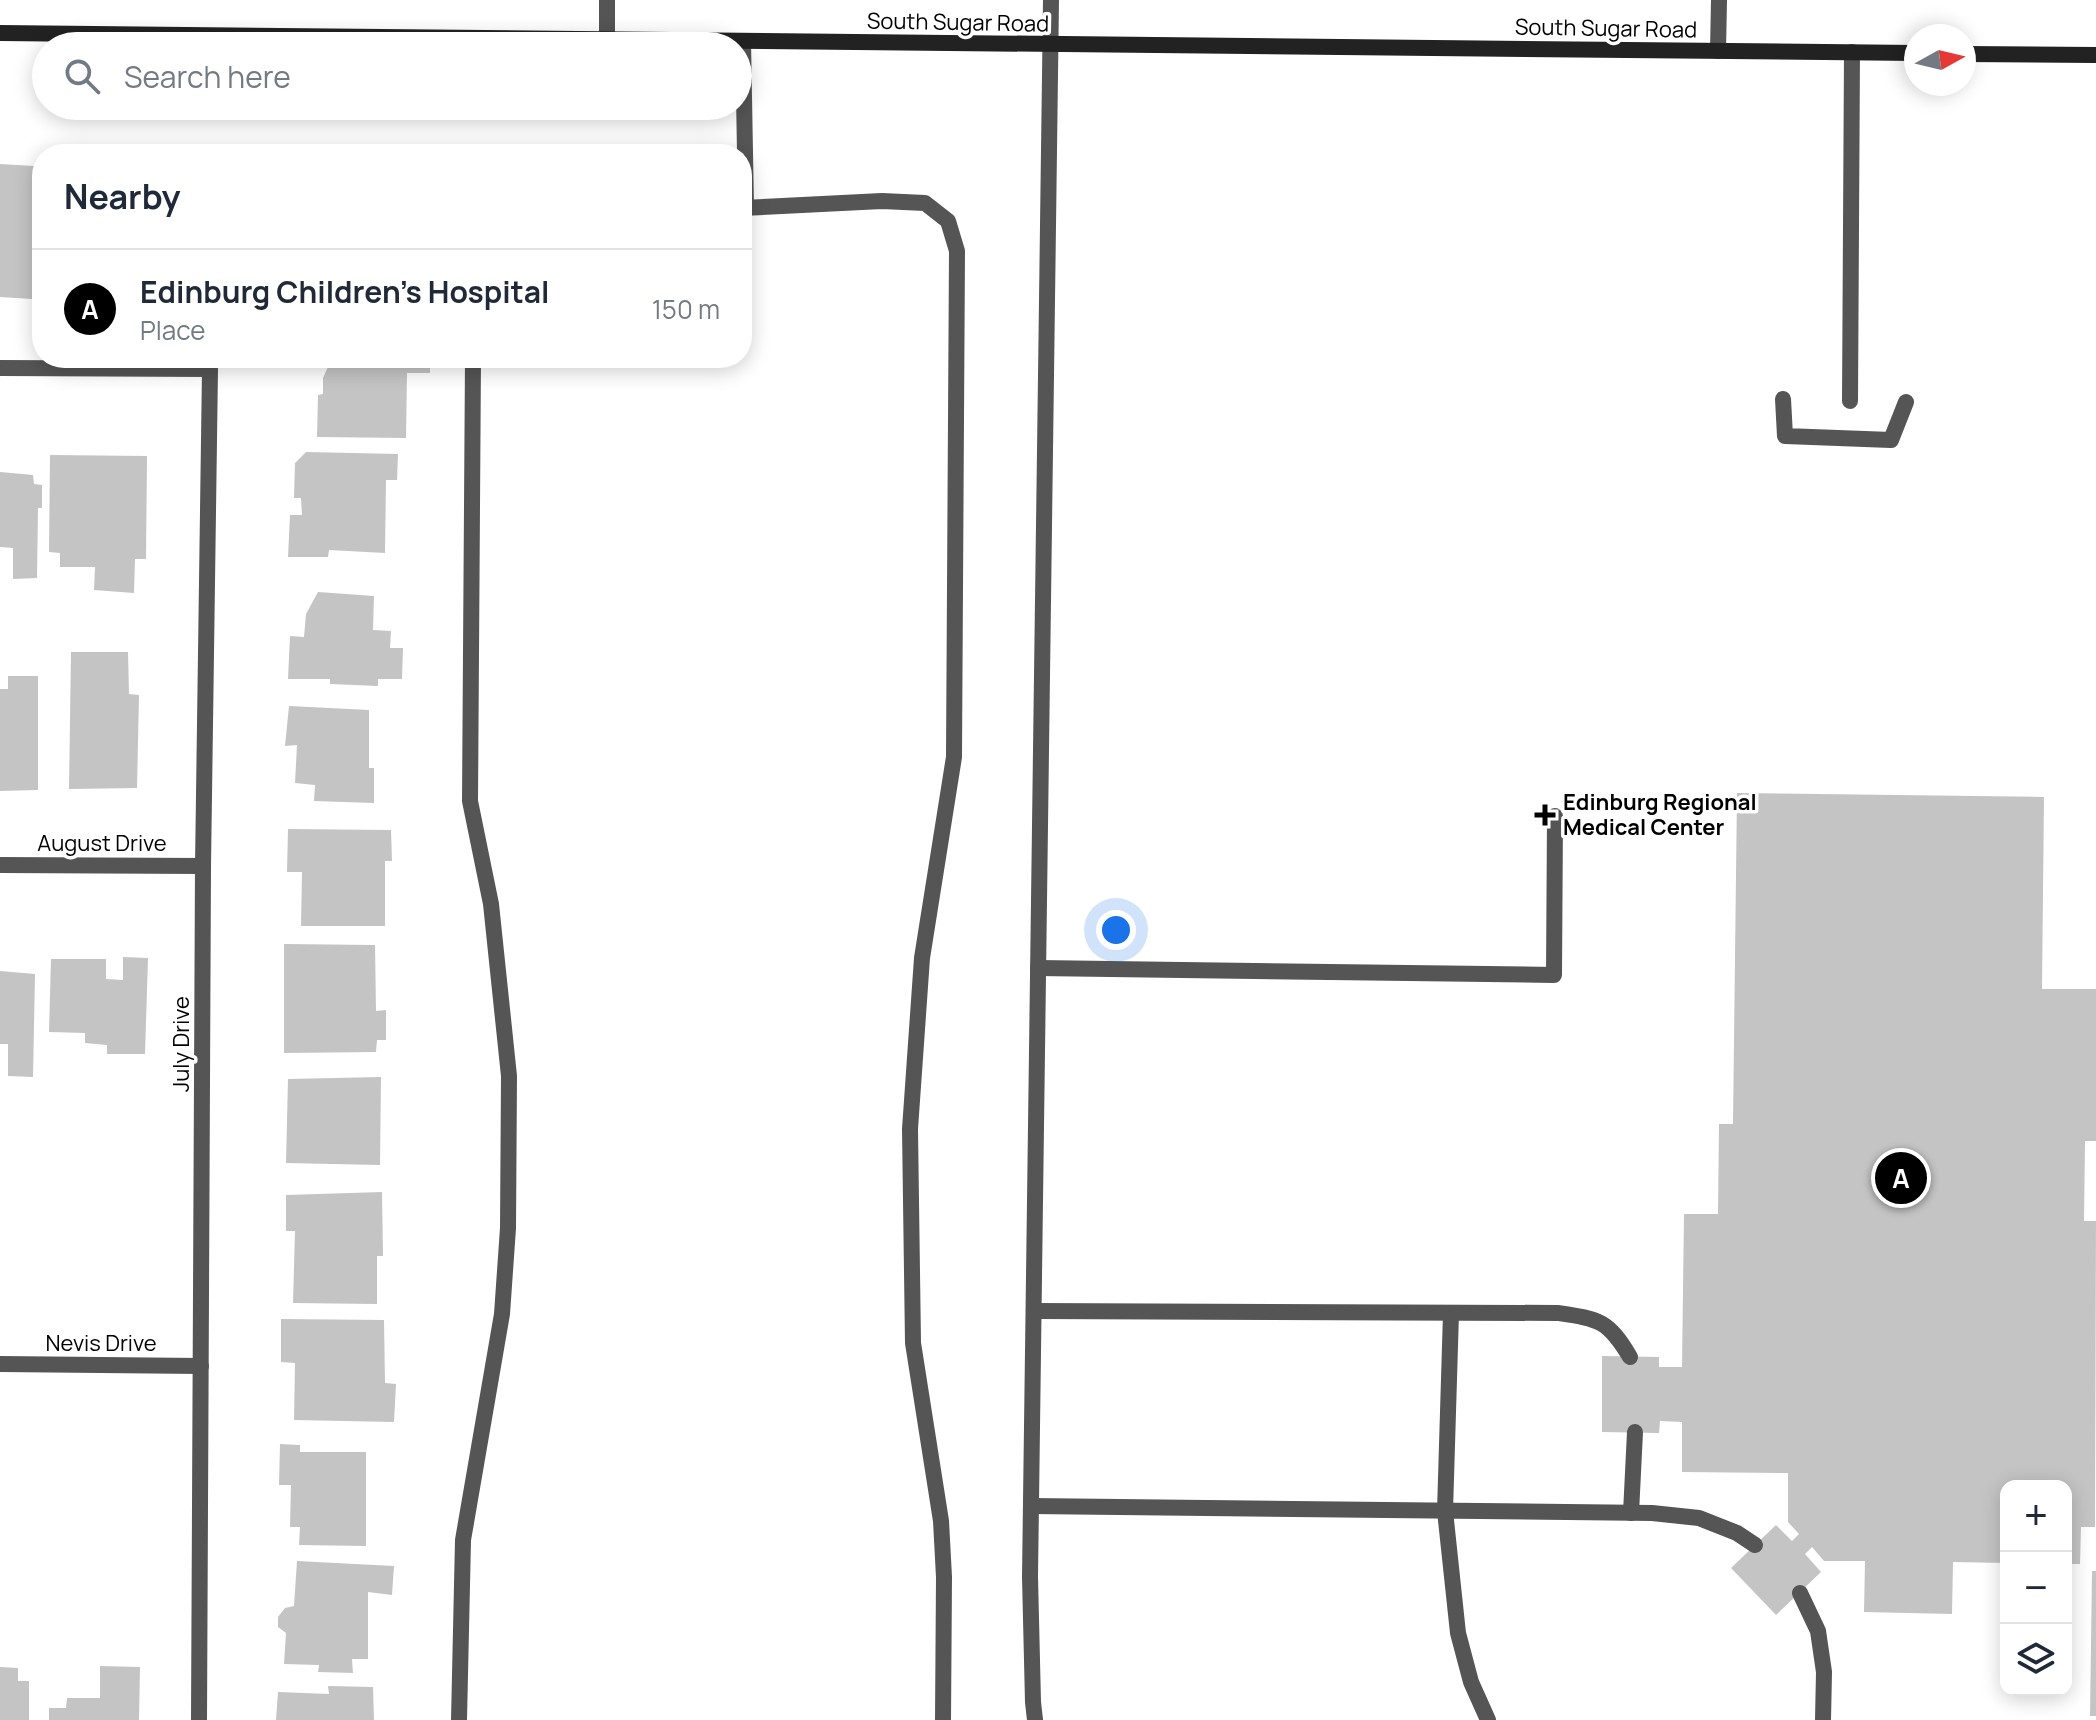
<!DOCTYPE html>
<html lang="en">
<head>
<meta charset="utf-8">
<style>
  :root { --surface:#fff; --page:#f6f6f7; --text:#1f2937; --muted:#747a83; --line:#e0e1e3; --accent:#000 }
  body { margin:0; font-family:Manrope,sans-serif; background:var(--page); color:var(--text) }
  .controls { position:absolute; right:24px; bottom:24px; display:grid; overflow:hidden; border-radius:16px; box-shadow:0 4px 20px #0003 }
  .controls button { width:72px; height:72px; display:grid; place-items:center; padding:0; border:0; border-bottom:2px solid var(--line); background:var(--surface); color:var(--text); font:40px sans-serif }
  .compass { position:absolute; left:1904px; top:24px; width:72px; height:72px; border-radius:50%; background:var(--surface); box-shadow:0 4px 20px #0003; rotate:82deg }
  .you { position:absolute; left:1116px; top:930px; width:28px; height:28px; margin:-20px; border:6px solid #fff; border-radius:50%; background:#1a73e8; box-shadow:0 0 0 12px #1a73e833 }
  .badge { display:grid; place-items:center; width:52px; height:52px; border-radius:50%; background:var(--accent); color:#fff; font-size:26px; font-weight:700 }
  .pin { position:absolute; translate:-50% -50%; border:4px solid #fff; box-shadow:0 2px 8px #0006 }
  .list { margin:0; padding:0; list-style:none }
  h2 { display:flex; justify-content:space-between; align-items:center; height:104px; margin:0; padding:0 32px; font-size:34px }
  h2 small { font-size:26px; font-weight:400; color:var(--muted) }
  .list li { display:grid; grid-template-columns:52px 1fr auto; gap:24px; align-items:center; box-sizing:border-box; height:120px; padding:0 32px; border-top:2px solid var(--line) }
  .list b { display:block; font-size:30px; white-space:nowrap }
  .list p { margin:0; font-size:26px; white-space:nowrap; color:var(--muted) }
  .list em { font-size:26px; font-style:normal; color:var(--muted) }
  .icon { flex:none; width:44px; height:44px; fill:none; stroke:currentColor; stroke-width:2; stroke-linecap:round; stroke-linejoin:round }
  .map { position:relative; flex:none; width:2096px; height:1720px; overflow:hidden }
  .search { position:absolute; background:var(--surface); box-shadow:0 4px 20px #0003; left:32px; top:32px; width:720px; height:88px; display:flex; align-items:center; gap:20px; box-sizing:border-box; padding:0 28px; border-radius:44px; color:var(--muted); font-size:30px }
  .panel { position:absolute; background:var(--surface); box-shadow:0 4px 20px #0003; left:32px; top:144px; width:720px; height:224px; border-radius:32px }
  .map>svg:first-child { display:block }
</style>
</head>
<body>
<div class="map">
<svg width="2096" height="1720" viewBox="0 0 2096 1720">
  <rect width="100%" height="100%" fill="#fff"/>
  <g fill="#c4c4c4">
    <polygon points="0,164 34,166 32,299 0,297"/>
    <polygon points="332,358 430,358 430,373 407,373 406,438 317,437 318,395 323,394 323,378"/>
    <polygon points="306,452 398,454 397,480 386,480 385,553 329,550 328,557 288,557 290,515 302,515 301,498 294,498 295,463"/>
    <polygon points="50,455 147,456 146,559 135,559 134,593 94,590 95,567 60,567 60,553 49,552"/>
    <polygon points="0,472 33,475 34,484 42,485 42,508 38,508 37,578 13,579 13,548 0,547"/>
    <polygon points="318,592 374,596 373,630 391,631 390,648 403,648 402,679 378,679 378,686 330,684 330,679 288,679 290,636 304,637 306,614"/>
    <polygon points="71,652 128,652 129,694 139,695 137,788 69,789"/>
    <polygon points="8,676 38,676 38,790 0,791 0,689 8,689"/>
    <polygon points="289,706 369,710 369,768 374,768 374,803 314,801 315,785 295,783 297,745 285,746"/>
    <polygon points="1737,793 2044,797 2042,989 2096,989 2096,1141 2085,1141 2084,1221 2096,1221 2095,1527 2081,1527 2080,1564 2066,1564 2066,1486 2006,1486 2006,1563 1953,1562 1952,1614 1864,1612 1865,1561 1824,1561 1812,1547 1805,1554 1821,1572 1776,1615 1731,1568 1776,1525 1792,1541 1799,1534 1788,1522 1788,1473 1682,1472 1682,1422 1660,1421 1659,1433 1602,1432 1602,1356 1659,1357 1659,1367 1682,1367 1684,1214 1718,1214 1719,1124 1733,1124"/>
    <polygon points="288,829 391,830 392,861 385,861 385,926 301,926 302,872 287,872"/>
    <polygon points="284,944 375,945 376,1011 386,1010 386,1040 377,1040 376,1052 284,1053"/>
    <polygon points="123,957 148,958 145,1054 107,1054 107,1045 85,1043 85,1033 49,1032 51,959 106,959 106,979 123,980"/>
    <polygon points="0,971 35,974 33,1077 8,1076 8,1044 0,1044"/>
    <polygon points="381,1077 380,1165 286,1163 288,1079"/>
    <polygon points="382,1192 383,1256 377,1256 377,1304 293,1303 295,1231 286,1231 286,1195"/>
    <polygon points="281,1319 384,1320 385,1383 396,1384 394,1422 294,1420 295,1363 281,1362"/>
    <polygon points="280,1444 300,1445 300,1452 366,1452 366,1546 299,1545 300,1527 290,1527 291,1485 279,1485"/>
    <polygon points="297,1561 394,1566 392,1595 368,1592 368,1659 352,1659 353,1673 318,1672 319,1665 284,1664 286,1633 278,1627 278,1617 285,1608 294,1606"/>
    <polygon points="2092,1571 2096,1571 2096,1716 2090,1716"/>
    <polygon points="100,1666 140,1667 139,1720 49,1720 49,1708 66,1708 67,1698 100,1698"/>
    <polygon points="0,1667 18,1668 18,1681 29,1681 29,1720 0,1720"/>
    <polygon points="328,1686 373,1687 374,1720 276,1720 278,1692 329,1694"/>
  </g>
  <g fill="none" stroke-linecap="round" stroke-linejoin="round">
    <g stroke="#555" stroke-width="16">
      <polyline points="607,0 607,40"/>
      <polyline points="743,41 746,208"/>
      <polyline points="1718,51 1719,0"/>
      <polyline points="742,208 882,201 925,203 948,221 957,251 954,757 922,958 910,1129 913,1343 941,1521 944,1577 943,1720"/>
      <polyline points="1783,399 1785,436 1891,440 1906,402"/>
      <polyline points="1850,401 1852,52"/>
      <polyline points="1038,968 1554,975 1555,816"/>
      <path d="M1034 1311 1558 1313C1599 1319 1608 1320 1630 1357"/>
      <polyline points="1451,1313 1445,1511 1458,1633 1471,1682 1488,1720"/>
      <polyline points="1031,1506 1652,1513 1699,1518 1737,1533 1755,1545"/>
      <polyline points="1631,1513 1635,1432"/>
      <polyline points="1800,1593 1818,1631 1824,1672 1823,1720"/>
      <polyline points="459,1720 463,1540 502,1314 508,1228 509,1076 491,904 470,801 473,358"/>
      <polyline points="1035,1720 1033,1702 1030,1577 1051,0"/>
    </g>
    <g stroke="#555" stroke-width="16">
      <polyline points="0,368 210,369 203,866 199,1720"/>
      <polyline points="0,865 203,866"/>
      <polyline points="0,1364 201,1366"/>
    </g>
    <g stroke="#222" stroke-width="16">
      <polyline points="0,33 1916,53"/>
      <polyline points="1964,54 2096,55"/>
    </g>
  </g>
  <path fill="#000" stroke="#fff" stroke-width="3" d="M1541 803h8v8h8v8h-8v8h-8v-8h-8v-8h8z"/>
  <g text-anchor="middle" dominant-baseline="central" stroke-width="7" stroke-linejoin="round" paint-order="stroke">
    <g font-size="22" fill="#000" stroke="#fff">
      <text transform="translate(958 22) rotate(1)">South Sugar Road</text>
      <text transform="translate(1606 28) rotate(1)">South Sugar Road</text>
      <text x="102" y="843">August Drive</text>
      <text transform="translate(181 1044) rotate(-90)">July Drive</text>
      <text x="101" y="1343">Nevis Drive</text>
    </g>
    <g font-size="22" font-weight="bold" fill="#000" stroke="#fff" text-anchor="start">
      <text x="1563" y="802">Edinburg Regional<tspan x="1563" dy="25">Medical Center</tspan></text>
    </g>
  </g>
</svg>
<div class="controls">
<button>+</button>
<button>−</button>
<button><svg class="icon" aria-label="layers" viewBox="0 0 24 24"><path d="M12 4l9 5-9 5-9-5zM3 14l9 5 9-5"/></svg></button>
</div>
<svg class="compass" viewBox="-18 -18 36 36"><path d="M0-13l5 13h-10z" fill="#e53935"/><path d="M0 13l5-13h-10z" fill="#747a83"/></svg>
<div class="you"></div>
<div class="pin badge" style="left:1901px;top:1178px">A</div>
<div class="search"><svg class="icon" aria-label="search" viewBox="0 0 24 24"><circle cx="10" cy="10" r="6"/><path d="M15 15l6 6"/></svg>Search here</div>
<section class="panel">
<h2>Nearby<small></small></h2>
<ul class="list">
<li><span class="badge">A</span><div><b>Edinburg Children's Hospital</b><p>Place</p></div><em>150 m</em></li>
</ul>
</section>
</div>
</body>
</html>
